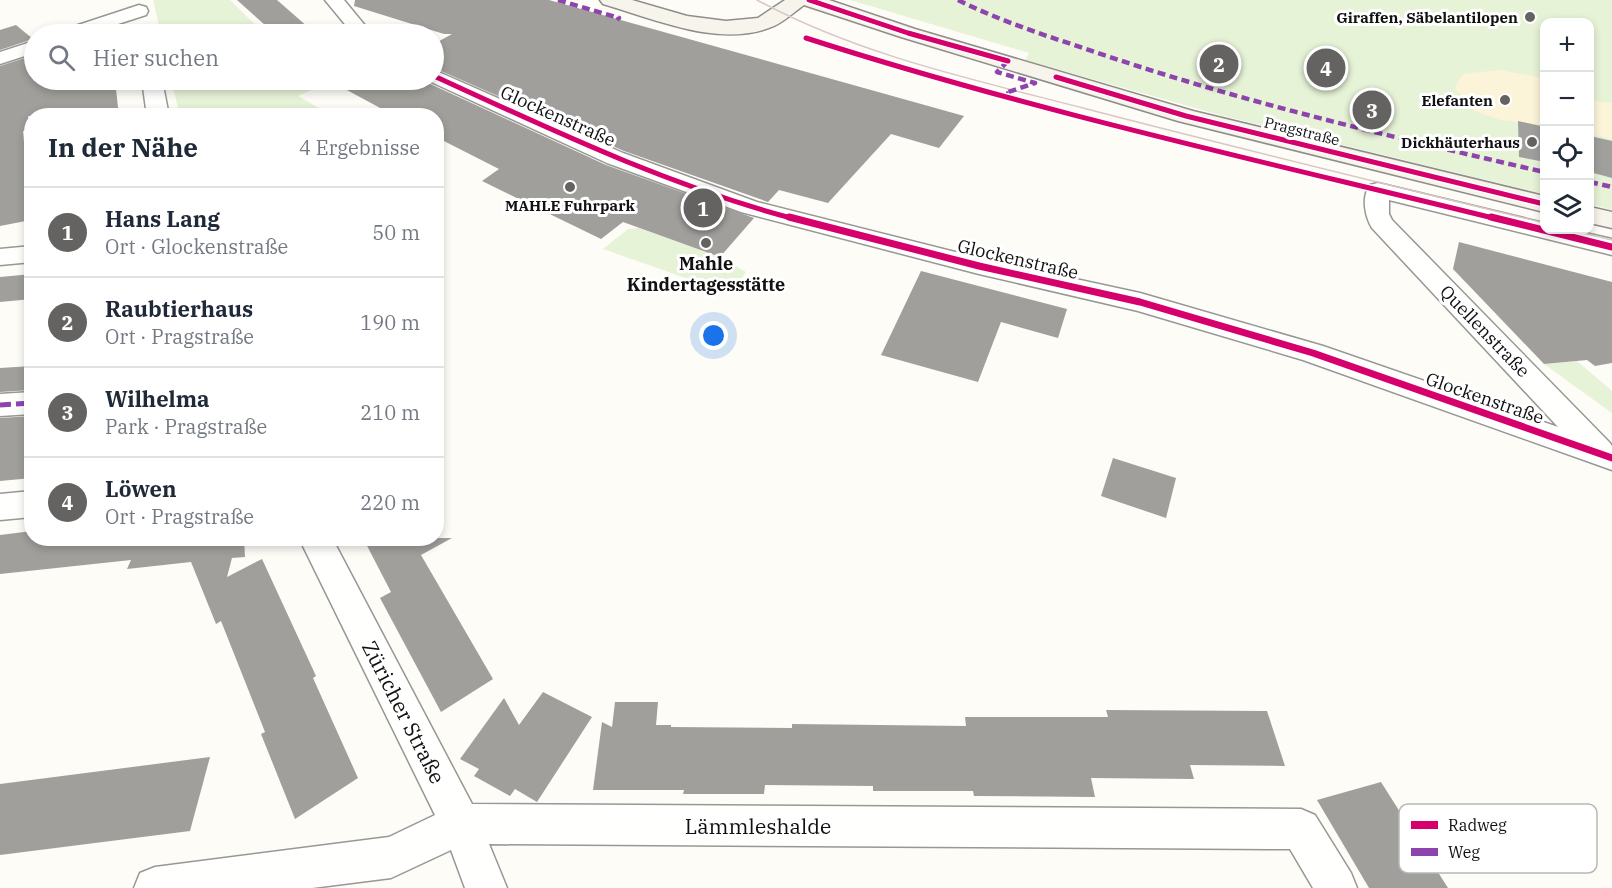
<!DOCTYPE html>
<html lang="de">
<head>
<meta charset="utf-8">
<style>
  :root { --surface:#fff; --page:#f6f6f7; --text:#1f2937; --muted:#747a83; --line:#e0e1e3; --accent:#646362 }
  body { margin:0; font-family:"IBM Plex Serif",serif; background:var(--page); color:var(--text) }
  .controls { position:absolute; right:18px; top:18px; display:grid; overflow:hidden; border-radius:12px; box-shadow:0 3px 9px #0003 }
  .controls button { width:54px; height:54px; display:grid; place-items:center; padding:0; border:0; border-bottom:2px solid var(--line); background:var(--surface); color:var(--text); font:30px sans-serif }
  .you { position:absolute; left:714px; top:336px; width:21px; height:21px; margin:-15px; border:4px solid #fff; border-radius:50%; background:#1a73e8; box-shadow:0 0 0 9px #1a73e833 }
  .badge { display:grid; place-items:center; width:39px; height:39px; border-radius:50%; background:var(--accent); color:#fff; font-size:20px; font-weight:700 }
  .pin { position:absolute; translate:-50% -50%; border:3px solid #fff; box-shadow:0 2px 6px #0006 }
  .list { margin:0; padding:0; list-style:none }
  h2 { display:flex; justify-content:space-between; align-items:center; height:78px; margin:0; padding:0 24px; font-size:26px }
  h2 small { font-size:20px; font-weight:400; color:var(--muted) }
  .list li { display:grid; grid-template-columns:39px 1fr auto; gap:18px; align-items:center; box-sizing:border-box; height:90px; padding:0 24px; border-top:2px solid var(--line) }
  .list b { display:block; font-size:22px; white-space:nowrap }
  .list p { margin:0; font-size:20px; white-space:nowrap; color:var(--muted) }
  .list em { font-size:20px; font-style:normal; color:var(--muted) }
  .icon { flex:none; width:33px; height:33px; fill:none; stroke:currentColor; stroke-width:2; stroke-linecap:round; stroke-linejoin:round }
  .map { position:relative; flex:none; width:1612px; height:888px; overflow:hidden }
  .search { position:absolute; background:var(--surface); box-shadow:0 3px 9px #0003; left:24px; top:24px; width:420px; height:66px; display:flex; align-items:center; gap:15px; box-sizing:border-box; padding:0 21px; border-radius:33px; color:var(--muted); font-size:22px }
  .panel { position:absolute; background:var(--surface); box-shadow:0 3px 9px #0003; left:24px; top:108px; width:420px; height:438px; border-radius:24px }
  .map>svg:first-child { display:block }
</style>
</head>
<body>
<div class="map">
<svg width="1612" height="888" viewBox="0 0 1612 888">
  <rect width="100%" height="100%" fill="#fdfcf7"/>
  <g fill="#e7f3d7">
    <polygon points="153,0 230,0 265,34 161,34"/>
    <polygon points="850,0 1612,0 1612,210 1590,204 1590,22 1544,22 1544,194 1220,115 1025,60 1029,53"/>
    <polygon points="171,80 322,80 327,83 298,96 331,115 180,115"/>
    <polygon points="639,228 720,257 746,272 731,294 603,249 628,229"/>
    <polygon points="1577,361 1612,391 1612,413 1544,364"/>
  </g>
  <g fill="#fcf4d9">
    <polygon points="1499,70 1544,78 1544,125 1501,120 1474,111 1455,88 1463,74"/>
    <polygon points="1590,100 1612,103 1612,139 1590,134"/>
  </g>
  <g fill="#a19f9c">
    <polygon points="237,0 277,0 316,34 275,34"/>
    <polygon points="355,0 549,0 964,116 939,148 891,134 828,203 779,190 768,202 624,151 434,68 434,44 452,34 444,34 354,6"/>
    <polygon points="16,25 33,39 0,50 0,30"/>
    <polygon points="34,55 34,80 115,80 119,116 28,116 30,129 23,131 31,220 0,226 0,66"/>
    <polygon points="363,80 425,80 426,82 606,165 754,218 720,257 623,222 601,239 482,181 499,169 436,137 436,116 395,116 345,89"/>
    <polygon points="1518,121 1545,127 1545,162 1519,157"/>
    <polygon points="1590,136 1612,141 1612,178 1590,172"/>
    <polygon points="1459,242 1612,282 1612,363 1595,366 1587,360 1544,364 1453,269"/>
    <polygon points="921,271 1067,309 1058,338 1001,322 978,382 881,355"/>
    <polygon points="32,274 32,299 0,302 0,277"/>
    <polygon points="32,366 32,390 0,392 0,368"/>
    <polygon points="32,416 32,478 0,481 0,418"/>
    <polygon points="1113,458 1176,478 1166,518 1101,496"/>
    <polygon points="32,531 32,538 244,538 245,557 232,558 227,577 262,559 316,676 313,678 358,778 295,819 261,734 265,732 221,621 216,624 191,562 127,569 131,560 0,574 0,535"/>
    <polygon points="363,538 452,538 421,555 493,679 441,712 380,598 391,592"/>
    <polygon points="543,692 592,717 537,802 515,789 510,796 474,776 479,769 460,759 504,698 519,725"/>
    <polygon points="615,702 658,702 656,725 671,725 671,727 792,728 792,724 966,726 965,717 1108,717 1106,710 1267,711 1285,766 1190,765 1194,779 1091,778 1095,797 974,796 973,791 873,791 873,786 765,785 764,794 683,794 684,790 593,790 602,722 612,727"/>
    <polygon points="210,757 190,831 0,855 0,784"/>
    <polygon points="1381,782 1448,888 1369,888 1317,800"/>
  </g>
  <g fill="none" stroke-linecap="round" stroke-linejoin="round">
    <g stroke="#979795" stroke-width="3">
      <g id="street">
        <polygon points="325,0 344,0 372,34 353,34"/>
        <polygon points="139,5 146,7 148,11 146,15 87,34 60,34 63,30"/>
        <polygon points="34,41 34,53 0,64 0,52"/>
        <path d="M434 70 623 153 757 202 979 258 1140 293 1323 346 1558 427 1372 228C1365 216 1361 197 1370 185L1378 183 1544 223V230H1572L1612 239V255L1389 200V214L1392 220 1610 443 1612 446V470L1303 360 1138 311 979 274 741 212 607 163 427 80H434Z"/>
        <polygon points="142,80 162,80 169,116 147,116"/>
        <polygon points="32,246 32,262 0,265 0,249"/>
        <polygon points="32,392 32,414 0,416 0,394"/>
        <polygon points="32,491 32,517 0,520 0,494"/>
        <polygon points="299,538 332,538 472,804 1301,809 1315,815 1351,873 1357,888 1313,888 1290,849 489,844 507,888 465,888 451,850 391,878 312,888 134,888 140,873 155,867 389,837 435,815"/>
      </g>
    </g>
    <g stroke="#8e8d8b" stroke-width="3">
      <g id="secondary">
        <path d="M600 0H632L687 16 726 21 758 18 785 0H829L915 29 1193 111 1544 196V212L1178 121 901 37 804 5C794 12 785 21 774 26 721 49 655 19 603 4Z"/>
        <polygon points="1590,207 1612,212 1612,228 1590,223"/>
      </g>
    </g>
    <use href="#street" fill="#fffffe" fill-rule="evenodd"/>
    <use href="#secondary" fill="#f6f4eb" fill-rule="evenodd"/>
    <g stroke="#d9c6c7" stroke-width="1.5">
      <path d="M757 0C859 55 971 79 1083 108 1236 148 1390 185 1544 223"/>
      <polyline points="1570,230 1612,240"/>
    </g>
    <g stroke="#8e44ad" stroke-width="4.5" stroke-dasharray="8 4.5" stroke-linecap="butt">
      <polyline points="558,0 619,18 617,20"/>
      <path d="M958 0C1006 24 1057 39 1107 56 1250 104 1397 138 1544 172"/>
      <polyline points="1008,61 997,72 1035,83 1005,93 1008,94"/>
      <polyline points="1590,182 1612,187"/>
    </g>
    <polyline stroke="#8e44ad" stroke-width="5" stroke-dasharray="11 5" stroke-linecap="butt" points="0,405 32,403"/>
    <g stroke="#fff" stroke-width="8">
      <g id="cycleway-far1">
        <polyline points="809,0 908,33 1008,61"/>
        <path d="M806 38C1033 111 1266 162 1497 219"/>
        <path d="M434 76C552 130 669 186 795 219"/>
        <polyline points="1056,77 1186,116 1544,204"/>
      </g>
    </g>
    <g stroke="#fff" stroke-width="10">
      <g id="cycleway">
        <polyline points="789,217 979,266 1140,302 1313,353 1612,458"/>
        <polyline points="1491,217 1612,247"/>
      </g>
    </g>
    <use href="#cycleway-far1" stroke="#d6006c" stroke-width="5"/>
    <use href="#cycleway" stroke="#d6006c" stroke-width="7"/>
  </g>
  <g fill="#646362" stroke="#fff" stroke-width="2">
    <circle cx="1530" cy="17" r="6"/>
    <circle cx="1505" cy="100" r="6"/>
    <circle cx="1532" cy="142" r="6"/>
    <circle cx="570" cy="187" r="6"/>
    <circle cx="706" cy="243" r="6"/>
  </g>
  <g text-anchor="middle" dominant-baseline="central" stroke-width="6" stroke-linejoin="round" paint-order="stroke">
    <g font-size="15" font-weight="bold" fill="#111" stroke="#fff" text-anchor="end">
      <text x="1518" y="17">Giraffen, Säbelantilopen</text>
      <text x="1493" y="100">Elefanten</text>
      <text x="1520" y="142">Dickhäuterhaus</text>
      <text x="570" y="205" text-anchor="middle">MAHLE Fuhrpark</text>
    </g>
    <g font-size="15" fill="#111" stroke="#fff">
      <text transform="translate(1302 131) rotate(14)">Pragstraße</text>
    </g>
    <g font-size="18" fill="#111" stroke="#fff">
      <text transform="translate(558 116) rotate(24)">Glockenstraße</text>
      <text transform="translate(1018 259) rotate(13)">Glockenstraße</text>
      <text transform="translate(1485 331) rotate(46)">Quellenstraße</text>
      <text transform="translate(1485 398) rotate(19)">Glockenstraße</text>
    </g>
    <g font-size="18" font-weight="bold" fill="#111" stroke="#fff">
      <text x="706" y="263">Mahle<tspan x="706" dy="21">Kindertagesstätte</tspan></text>
    </g>
    <g font-size="21" fill="#111" stroke="#fff">
      <text transform="translate(404 712) rotate(63)">Züricher Straße</text>
      <text x="758" y="826">Lämmleshalde</text>
    </g>
  </g>
  <rect x="1399" y="804" width="198" height="69" rx="9" fill="#fff" stroke="#b8b8b8" stroke-width="1.5"/>
  <rect x="1411" y="821" width="27" height="8" fill="#d6006c"/>
  <rect x="1411" y="848" width="27" height="8" fill="#8e44ad"/>
  <g font-size="16" fill="#111">
    <text x="1448" y="831">Radweg</text>
    <text x="1448" y="858">Weg</text>
  </g>
</svg>
<div class="controls">
<button>+</button>
<button>−</button>
<button><svg class="icon" aria-label="locate" viewBox="0 0 24 24"><circle cx="12" cy="12" r="6"/><path d="M12 2v4M12 18v4M2 12h4M18 12h4"/></svg></button>
<button><svg class="icon" aria-label="layers" viewBox="0 0 24 24"><path d="M12 4l9 5-9 5-9-5zM3 14l9 5 9-5"/></svg></button>
</div>
<div class="you"></div>
<div class="pin badge" style="left:703px;top:208px">1</div>
<div class="pin badge" style="left:1219px;top:64px">2</div>
<div class="pin badge" style="left:1372px;top:110px">3</div>
<div class="pin badge" style="left:1326px;top:68px">4</div>
<div class="search"><svg class="icon" aria-label="search" viewBox="0 0 24 24"><circle cx="10" cy="10" r="6"/><path d="M15 15l6 6"/></svg>Hier suchen</div>
<section class="panel">
<h2>In der Nähe<small>4 Ergebnisse</small></h2>
<ul class="list">
<li><span class="badge">1</span><div><b>Hans Lang</b><p>Ort · Glockenstraße</p></div><em>50 m</em></li>
<li><span class="badge">2</span><div><b>Raubtierhaus</b><p>Ort · Pragstraße</p></div><em>190 m</em></li>
<li><span class="badge">3</span><div><b>Wilhelma</b><p>Park · Pragstraße</p></div><em>210 m</em></li>
<li><span class="badge">4</span><div><b>Löwen</b><p>Ort · Pragstraße</p></div><em>220 m</em></li>
</ul>
</section>
</div>
</body>
</html>
